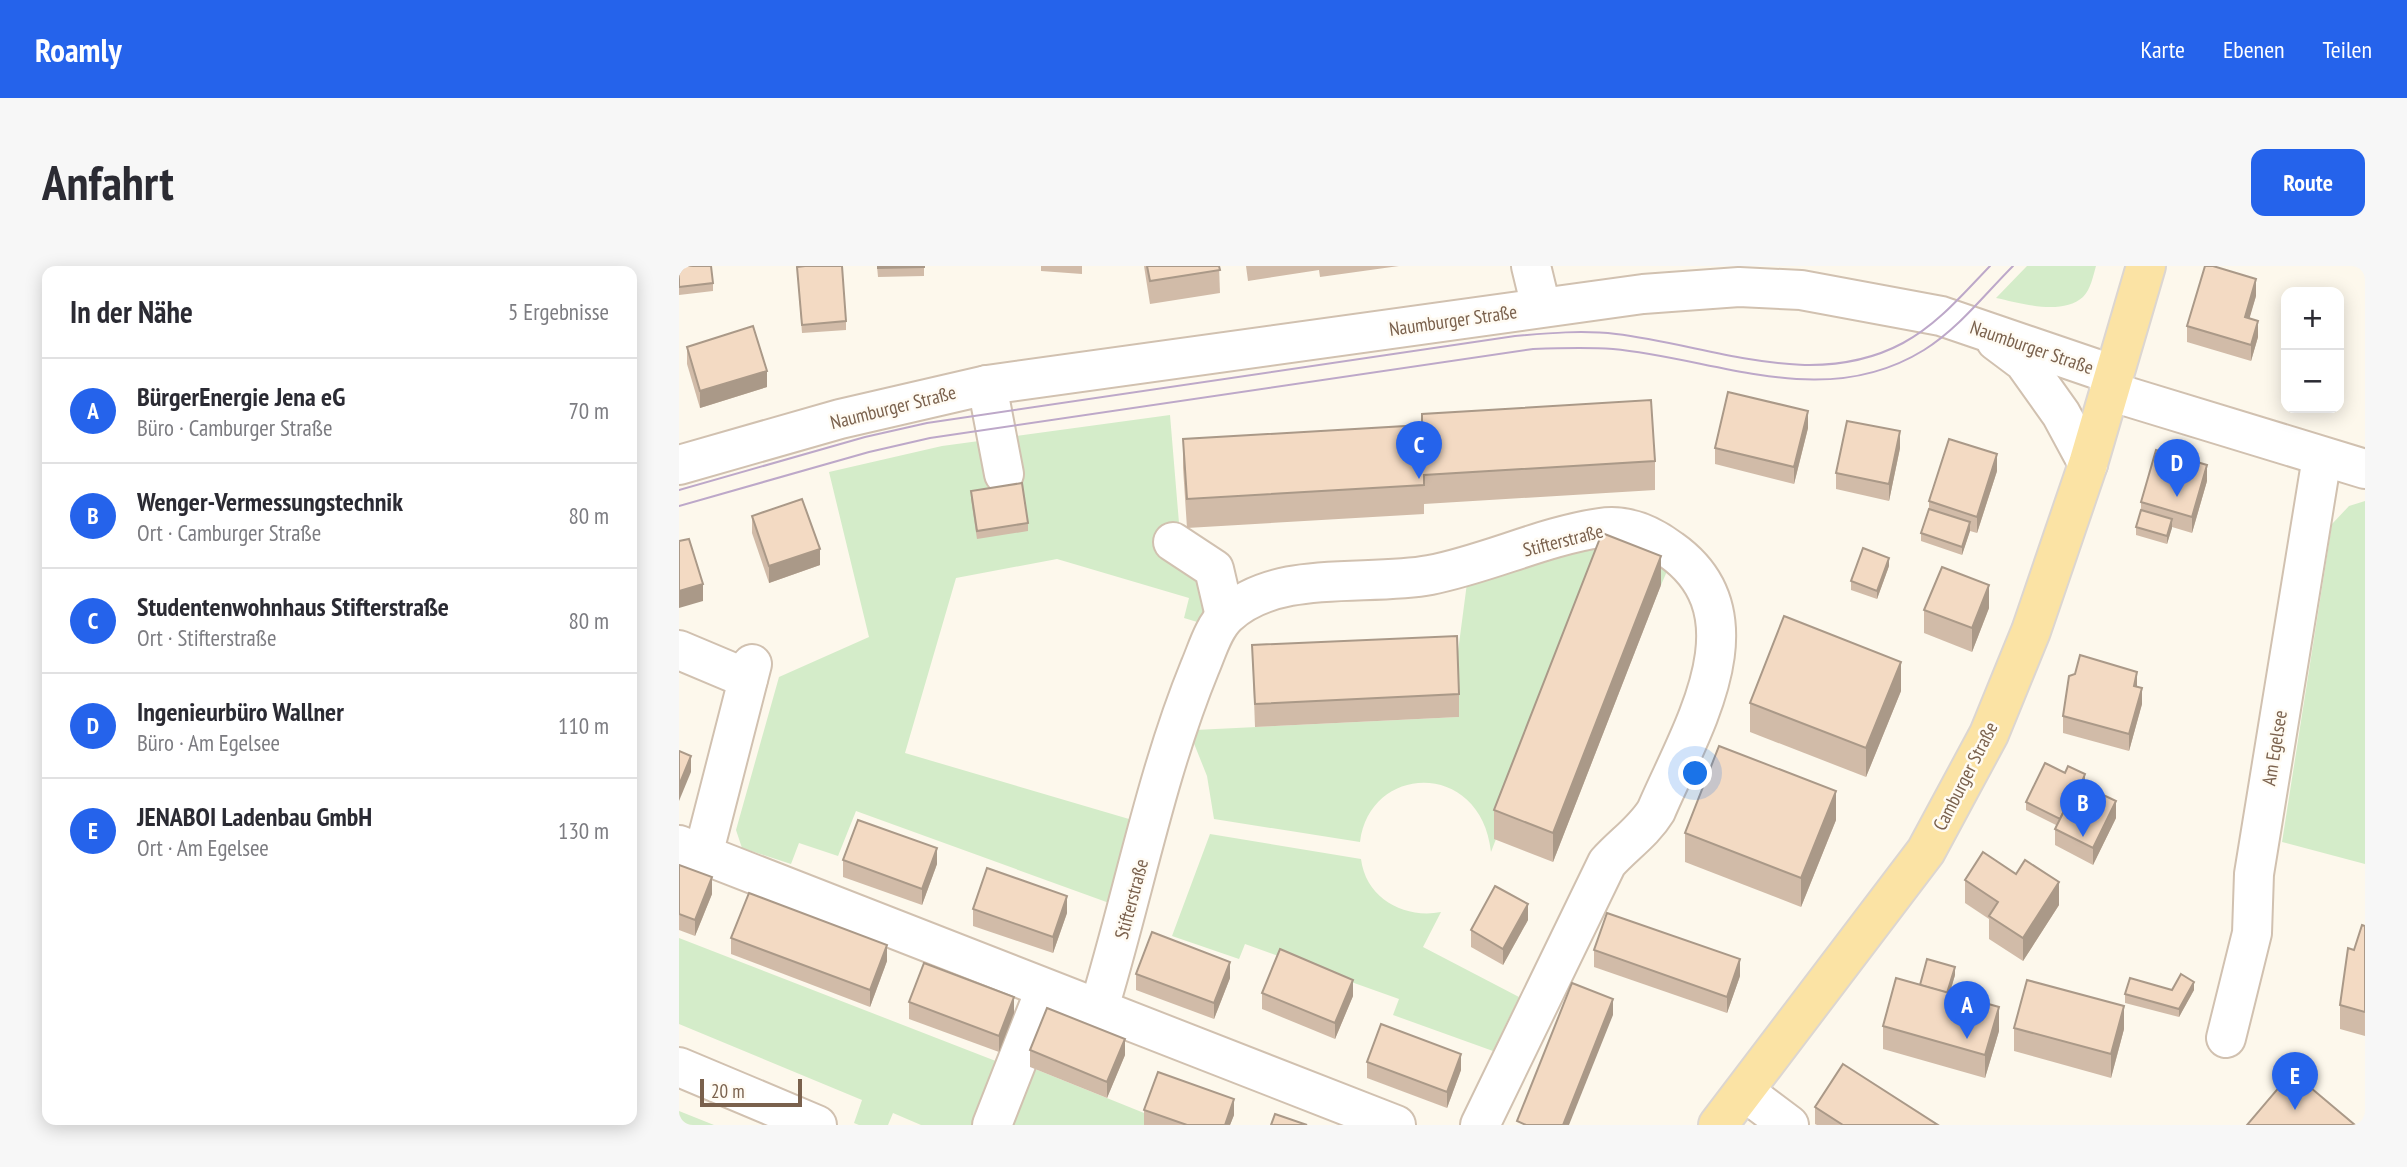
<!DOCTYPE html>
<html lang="de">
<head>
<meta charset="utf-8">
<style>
  :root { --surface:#fff; --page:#f7f7f7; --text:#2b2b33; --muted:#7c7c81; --line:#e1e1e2; --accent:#2563eb }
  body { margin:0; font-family:"PT Sans Narrow",sans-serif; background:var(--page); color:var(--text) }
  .controls { position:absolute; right:21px; top:21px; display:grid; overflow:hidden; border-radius:14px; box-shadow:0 4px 18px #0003 }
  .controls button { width:63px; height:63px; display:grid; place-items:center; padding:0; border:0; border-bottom:2px solid var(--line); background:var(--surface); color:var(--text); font:35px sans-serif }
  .scale { position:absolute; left:21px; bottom:18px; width:102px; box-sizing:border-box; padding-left:7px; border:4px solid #7a614d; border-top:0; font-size:19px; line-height:24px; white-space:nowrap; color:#7a614d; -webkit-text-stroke:5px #fffbf3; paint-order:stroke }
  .you { position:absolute; left:1017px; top:508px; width:24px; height:24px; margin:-18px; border:5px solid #fff; border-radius:50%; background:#1a73e8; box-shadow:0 0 0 10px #1a73e833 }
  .badge { display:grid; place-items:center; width:46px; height:46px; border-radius:50%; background:var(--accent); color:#fff; font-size:23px; font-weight:700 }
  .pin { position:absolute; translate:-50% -58px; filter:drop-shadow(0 2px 4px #0008) }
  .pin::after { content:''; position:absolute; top:37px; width:24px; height:21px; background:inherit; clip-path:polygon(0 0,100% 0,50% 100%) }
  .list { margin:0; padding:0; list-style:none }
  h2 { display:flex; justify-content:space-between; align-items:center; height:91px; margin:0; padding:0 28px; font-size:30px }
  h2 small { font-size:23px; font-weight:400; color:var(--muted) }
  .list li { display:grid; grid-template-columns:46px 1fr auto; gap:21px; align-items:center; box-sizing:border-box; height:105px; padding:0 28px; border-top:2px solid var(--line) }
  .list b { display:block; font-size:26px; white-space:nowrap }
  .list p { margin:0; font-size:23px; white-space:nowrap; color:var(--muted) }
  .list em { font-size:23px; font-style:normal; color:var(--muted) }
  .map { position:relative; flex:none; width:1686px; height:859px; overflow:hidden; border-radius:14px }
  header { display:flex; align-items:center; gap:42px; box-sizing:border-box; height:98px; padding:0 35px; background:var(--accent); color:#fff }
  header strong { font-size:33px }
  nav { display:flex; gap:38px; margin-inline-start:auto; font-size:24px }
  .intro { display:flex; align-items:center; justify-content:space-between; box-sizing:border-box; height:168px; padding:0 42px }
  h1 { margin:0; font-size:49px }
  .button { padding:18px 32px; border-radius:14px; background:var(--accent); color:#fff; font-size:24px; font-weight:700 }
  main { display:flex; gap:42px; padding:0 42px }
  aside { flex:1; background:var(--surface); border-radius:14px; box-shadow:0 4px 18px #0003 }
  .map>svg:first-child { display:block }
</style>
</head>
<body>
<header>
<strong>Roamly</strong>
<nav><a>Karte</a><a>Ebenen</a><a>Teilen</a></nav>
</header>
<div class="intro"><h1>Anfahrt</h1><a class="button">Route</a></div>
<main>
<aside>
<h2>In der Nähe<small>5 Ergebnisse</small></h2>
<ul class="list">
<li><span class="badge">A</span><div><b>BürgerEnergie Jena eG</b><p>Büro · Camburger Straße</p></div><em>70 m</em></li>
<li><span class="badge">B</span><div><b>Wenger-Vermessungstechnik</b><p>Ort · Camburger Straße</p></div><em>80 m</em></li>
<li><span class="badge">C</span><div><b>Studentenwohnhaus Stifterstraße</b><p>Ort · Stifterstraße</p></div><em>80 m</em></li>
<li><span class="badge">D</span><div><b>Ingenieurbüro Wallner</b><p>Büro · Am Egelsee</p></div><em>110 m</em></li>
<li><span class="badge">E</span><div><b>JENABOI Ladenbau GmbH</b><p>Ort · Am Egelsee</p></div><em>130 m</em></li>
</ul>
</aside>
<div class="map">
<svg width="1686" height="859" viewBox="0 0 1686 859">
  <rect width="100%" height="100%" fill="#fdf8ec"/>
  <g fill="#d4ecc9">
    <path d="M1348 0H1417C1414 10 1412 23 1404 31 1383 50 1341 37 1317 32Z"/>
    <polygon points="491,149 501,269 532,327 525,358 505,352 510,332 378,293 277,312 226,487 467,558 444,642 177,545 159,590 120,577 112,598 63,582 57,564 100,411 190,371 150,206 263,180"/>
    <polygon points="1686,235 1686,598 1603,576 1653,258 1670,240"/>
    <path d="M944 279 989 303 982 319 924 296 812 586C802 494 691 497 681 576L535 553 528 510 514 475 516 464 780 451 778 393 788 317 896 285Z"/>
    <path d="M531 568 682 593C687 633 726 653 762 646L744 681 840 731 814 785 714 749 720 733 566 678 560 693 493 670Z"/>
    <polygon points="0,672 327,799 304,859 242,859 214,847 209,859 180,859 175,857 183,834 0,758"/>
    <polygon points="351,801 470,849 466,859 328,859"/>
    <polygon points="0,845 35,859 0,859"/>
  </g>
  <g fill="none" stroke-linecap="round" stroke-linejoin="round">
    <g stroke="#d1c1b0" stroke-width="42">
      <g id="minor">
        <polyline points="852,0 862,41"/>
        <polyline points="1317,75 1345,96 1382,148 1409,198"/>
        <polyline points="308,119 325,208"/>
        <polyline points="1430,125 1686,203"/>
        <polyline points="0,199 161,153 308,119 964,28 1060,21 1122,24 1262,50 1435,109"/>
        <polyline points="494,276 535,303 546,350"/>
        <polyline points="0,384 69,413"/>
        <polyline points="0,579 717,859"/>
        <polyline points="24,589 73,398"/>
        <path d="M419 745C454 631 476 511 521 401 528 385 534 362 548 349 599 302 688 321 751 309 808 298 865 270 921 262 947 258 972 269 992 284 1085 350 1011 465 977 545 964 566 945 578 928 597L801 859"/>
        <polyline points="1547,772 1573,667 1575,608 1643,191"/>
        <polyline points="0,801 138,859"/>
        <polyline points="1066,826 1110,859"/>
        <polyline points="313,859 366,724"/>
      </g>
    </g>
    <g stroke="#dcd6d1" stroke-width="42">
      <polyline id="major" points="1039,859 1247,585 1310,468 1352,365 1409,198 1467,0"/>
    </g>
    <use href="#minor" stroke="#fff" stroke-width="38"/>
    <use href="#major" stroke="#fbe3a4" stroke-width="38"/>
    <g stroke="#bda8c9" stroke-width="2">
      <path d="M0 224 186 171 248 157 836 70C870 67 904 64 937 68 1032 79 1133 126 1224 77 1258 59 1284 28 1311 0"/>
      <path d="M0 240 190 186 251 172 854 83C880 82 907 81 934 83 1040 93 1145 146 1245 84 1279 63 1306 28 1334 0"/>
    </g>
  </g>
  <g fill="#d1bba8">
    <polygon points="0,0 34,17 34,25 0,29"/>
    <polygon points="198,0 245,0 245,10 199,11"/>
    <polygon points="362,0 403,0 403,8 362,5"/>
    <polygon points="465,0 540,0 541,27 471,38"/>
    <polygon points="567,0 720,0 641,11 640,4 569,15"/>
    <polygon points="118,1 167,55 167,64 123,67"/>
    <polygon points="1577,30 1570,52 1579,71 1572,95 1508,76 1508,60"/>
    <polygon points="8,81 88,121 21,142 8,98"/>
    <polygon points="743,148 976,195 976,224 745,238 745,248 508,262 504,202 504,173 743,159"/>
    <polygon points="1129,162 1115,218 1036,198 1036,182"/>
    <polygon points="1221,182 1210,235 1157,223 1157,207"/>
    <polygon points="1318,205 1298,267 1291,265 1283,289 1242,275 1242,267 1250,243 1250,235"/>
    <polygon points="1528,215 1513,267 1493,261 1488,278 1457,269 1457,261 1462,244 1462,236"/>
    <polygon points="292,225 349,257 349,265 298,273 292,233"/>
    <polygon points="73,250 141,299 90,317 73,267"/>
    <polygon points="1210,300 1198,333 1172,324 1172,315"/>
    <polygon points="982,319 874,596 815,573 815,544"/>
    <polygon points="1310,342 1293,386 1245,367 1245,344"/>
    <polygon points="573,379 780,428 780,451 576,461"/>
    <polygon points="1458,421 1463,438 1450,485 1384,467 1384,450"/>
    <polygon points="1222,425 1187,511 1071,466 1071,437"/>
    <polygon points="1406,517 1405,520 1437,552 1414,599 1376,579 1376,563 1377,559 1347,544 1347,536"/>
    <polygon points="1157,554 1122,641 1006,596 1006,567"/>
    <polygon points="164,594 258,598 243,639 164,611"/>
    <polygon points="0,599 33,628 16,670 0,664"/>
    <polygon points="1286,614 1380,639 1344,695 1310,673 1310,653 1286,637"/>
    <polygon points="294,643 388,647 374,687 294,660"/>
    <polygon points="849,654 824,699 792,681 792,664"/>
    <polygon points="1686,660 1686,770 1661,763 1661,739 1675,684"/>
    <polygon points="52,672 208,695 191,741 52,688"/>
    <polygon points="915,684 1061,710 1048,747 915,701"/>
    <polygon points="457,708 551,712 535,753 457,724"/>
    <polygon points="1276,709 1271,727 1320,765 1306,812 1204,783 1204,760"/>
    <polygon points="1493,724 1515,724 1500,751 1446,737 1446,728"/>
    <polygon points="583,727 674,730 656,773 583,743"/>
    <polygon points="230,736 335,747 320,786 230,753"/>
    <polygon points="1335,762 1445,763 1432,812 1335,785"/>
    <polygon points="351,784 446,789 428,832 351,801"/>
    <polygon points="688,796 782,804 768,842 688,812"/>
    <polygon points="1136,841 1259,859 1138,859 1136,858"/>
    <polygon points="465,844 555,849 551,859 465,859"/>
  </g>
  <g fill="#a98">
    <polygon points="1577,13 1577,30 1566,68 1566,51"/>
    <polygon points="1579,55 1579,71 1572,95 1572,79"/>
    <polygon points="88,105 88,121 21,142 21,125"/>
    <polygon points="1129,145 1129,162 1115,218 1115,201"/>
    <polygon points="1221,165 1221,182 1210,235 1210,218"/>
    <polygon points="1318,188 1318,205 1298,267 1298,251"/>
    <polygon points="1528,199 1528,215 1513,267 1513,251"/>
    <polygon points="1493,253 1493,262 1488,278 1488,270"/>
    <polygon points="1291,256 1291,265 1283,289 1283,281"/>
    <polygon points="141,283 141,299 90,317 90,300"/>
    <polygon points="982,290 982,319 874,596 874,567"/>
    <polygon points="1210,292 1210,300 1198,333 1198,325"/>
    <polygon points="24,318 24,335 0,342 0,325"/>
    <polygon points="1310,319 1310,342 1293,386 1293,362"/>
    <polygon points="1222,396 1222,425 1187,511 1187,482"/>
    <polygon points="1458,406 1458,422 1455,420"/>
    <polygon points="1463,422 1463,438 1450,485 1450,468"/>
    <polygon points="12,490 12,506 0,535 0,519"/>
    <polygon points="1406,508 1406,517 1384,563 1384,554"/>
    <polygon points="1157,525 1157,554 1122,641 1122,612"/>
    <polygon points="1437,535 1437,552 1414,599 1414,582"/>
    <polygon points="258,582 258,598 243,639 243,623"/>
    <polygon points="33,611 33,628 16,670 16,654"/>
    <polygon points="1380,616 1380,639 1344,695 1344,672"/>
    <polygon points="388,630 388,647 374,687 374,671"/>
    <polygon points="849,638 849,654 824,699 824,683"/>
    <polygon points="208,679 208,695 191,741 191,724"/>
    <polygon points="1061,693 1061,710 1048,747 1048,731"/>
    <polygon points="551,696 551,712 535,753 535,737"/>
    <polygon points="1276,701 1276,709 1268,735 1268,727"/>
    <polygon points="674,714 674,730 656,773 656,757"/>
    <polygon points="1515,716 1515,724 1500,751 1500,743"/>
    <polygon points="335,731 335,747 320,786 320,770"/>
    <polygon points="934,733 934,749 890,859 884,859"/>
    <polygon points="1445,740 1445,763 1432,812 1432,788"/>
    <polygon points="1320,741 1320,765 1306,812 1306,789"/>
    <polygon points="446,773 446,789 428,832 428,816"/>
    <polygon points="782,788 782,804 768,842 768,826"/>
    <polygon points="555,833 555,849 551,859 546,859"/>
  </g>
  <g fill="#f3dac3" stroke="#a98" stroke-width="2">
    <polygon points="0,0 32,0 34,17 0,21"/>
    <polygon points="126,0 163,0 167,55 123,59 118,1"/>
    <polygon points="199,0 245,0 245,1 199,2"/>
    <polygon points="468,0 540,0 541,4 471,15"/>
    <polygon points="1526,0 1534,0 1577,13 1566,51 1579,55 1572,79 1508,60"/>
    <polygon points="74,60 88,105 21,125 8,81"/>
    <polygon points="1049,126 1129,145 1115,201 1036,182"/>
    <polygon points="972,134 976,195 745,209 745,219 508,233 504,173 743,159 743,148"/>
    <polygon points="1168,155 1221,165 1210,218 1157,207"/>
    <polygon points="1270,173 1318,188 1298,251 1250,235"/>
    <polygon points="1477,184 1528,199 1513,251 1462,236"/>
    <polygon points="343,217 349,257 298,265 292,225"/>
    <polygon points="123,233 141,283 90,300 73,250"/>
    <polygon points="1250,243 1291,256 1283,281 1242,267"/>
    <polygon points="1462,244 1493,253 1488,270 1457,261"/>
    <polygon points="923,267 982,290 874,567 815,544"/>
    <polygon points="10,273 24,318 0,325 0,275"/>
    <polygon points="1184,282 1210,292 1198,325 1172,315"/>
    <polygon points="1263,301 1310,319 1293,362 1245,344"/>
    <polygon points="1105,350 1222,396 1187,482 1071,437"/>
    <polygon points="778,370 780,428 576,438 573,379"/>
    <polygon points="1401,389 1458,406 1455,420 1463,422 1450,468 1384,450 1390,410 1396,408"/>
    <polygon points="1040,480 1157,525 1122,612 1006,567"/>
    <polygon points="0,485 12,490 0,519"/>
    <polygon points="1366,497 1386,507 1389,500 1406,508 1402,518 1399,517 1381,553 1347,536"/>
    <polygon points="1399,517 1437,535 1414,582 1376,563"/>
    <polygon points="179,554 258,582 243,623 164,594"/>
    <polygon points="1304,586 1337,608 1346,594 1380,616 1344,672 1310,650 1319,636 1286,614"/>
    <polygon points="0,599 33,611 16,654 0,648"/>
    <polygon points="308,602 388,630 374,671 294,643"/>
    <polygon points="816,620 849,638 824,683 792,664"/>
    <polygon points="70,627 208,679 191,724 52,672"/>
    <polygon points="928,647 1061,693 1048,731 915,684"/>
    <polygon points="1683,659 1686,660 1686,746 1661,739 1669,682 1675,684"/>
    <polygon points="473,666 551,696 535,737 457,708"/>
    <polygon points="601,683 674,714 656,757 583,727"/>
    <polygon points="1248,693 1276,701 1268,727 1241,719"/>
    <polygon points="245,697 335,731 320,770 230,736"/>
    <polygon points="1502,708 1515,716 1500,743 1446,728 1451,712 1493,724"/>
    <polygon points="1217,712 1320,741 1306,789 1204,760"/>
    <polygon points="1348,714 1445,740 1432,788 1335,762"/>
    <polygon points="893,717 934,733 884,859 847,859 838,855"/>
    <polygon points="368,742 446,773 428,816 351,784"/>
    <polygon points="702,758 782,788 768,826 688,796"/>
    <polygon points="1164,798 1259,859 1164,859 1136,841"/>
    <polygon points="479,806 555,833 546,859 508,859 465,844"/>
    <polygon points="1613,806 1676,859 1568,859"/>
    <polygon points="596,848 628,859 592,859"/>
  </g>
  <g text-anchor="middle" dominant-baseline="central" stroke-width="5" stroke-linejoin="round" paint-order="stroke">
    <g font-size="19" fill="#7a614d" stroke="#fffbf3">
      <text transform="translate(774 54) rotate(-8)">Naumburger Straße</text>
      <text transform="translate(1353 81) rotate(19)">Naumburger Straße</text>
      <text transform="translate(214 141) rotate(-14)">Naumburger Straße</text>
      <text transform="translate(884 274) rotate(-14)">Stifterstraße</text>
      <text transform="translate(1595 482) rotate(-81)">Am Egelsee</text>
      <text transform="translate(1286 510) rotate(-63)">Camburger Straße</text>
      <text transform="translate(452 633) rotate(-75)">Stifterstraße</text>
    </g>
  </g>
</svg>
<div class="controls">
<button>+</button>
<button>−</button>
</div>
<div class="scale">20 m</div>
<div class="you"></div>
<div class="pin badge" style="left:1288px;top:773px">A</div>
<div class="pin badge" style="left:1404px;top:571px">B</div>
<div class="pin badge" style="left:740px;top:213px">C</div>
<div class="pin badge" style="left:1498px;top:231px">D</div>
<div class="pin badge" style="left:1616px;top:844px">E</div>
</div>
</main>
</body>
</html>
